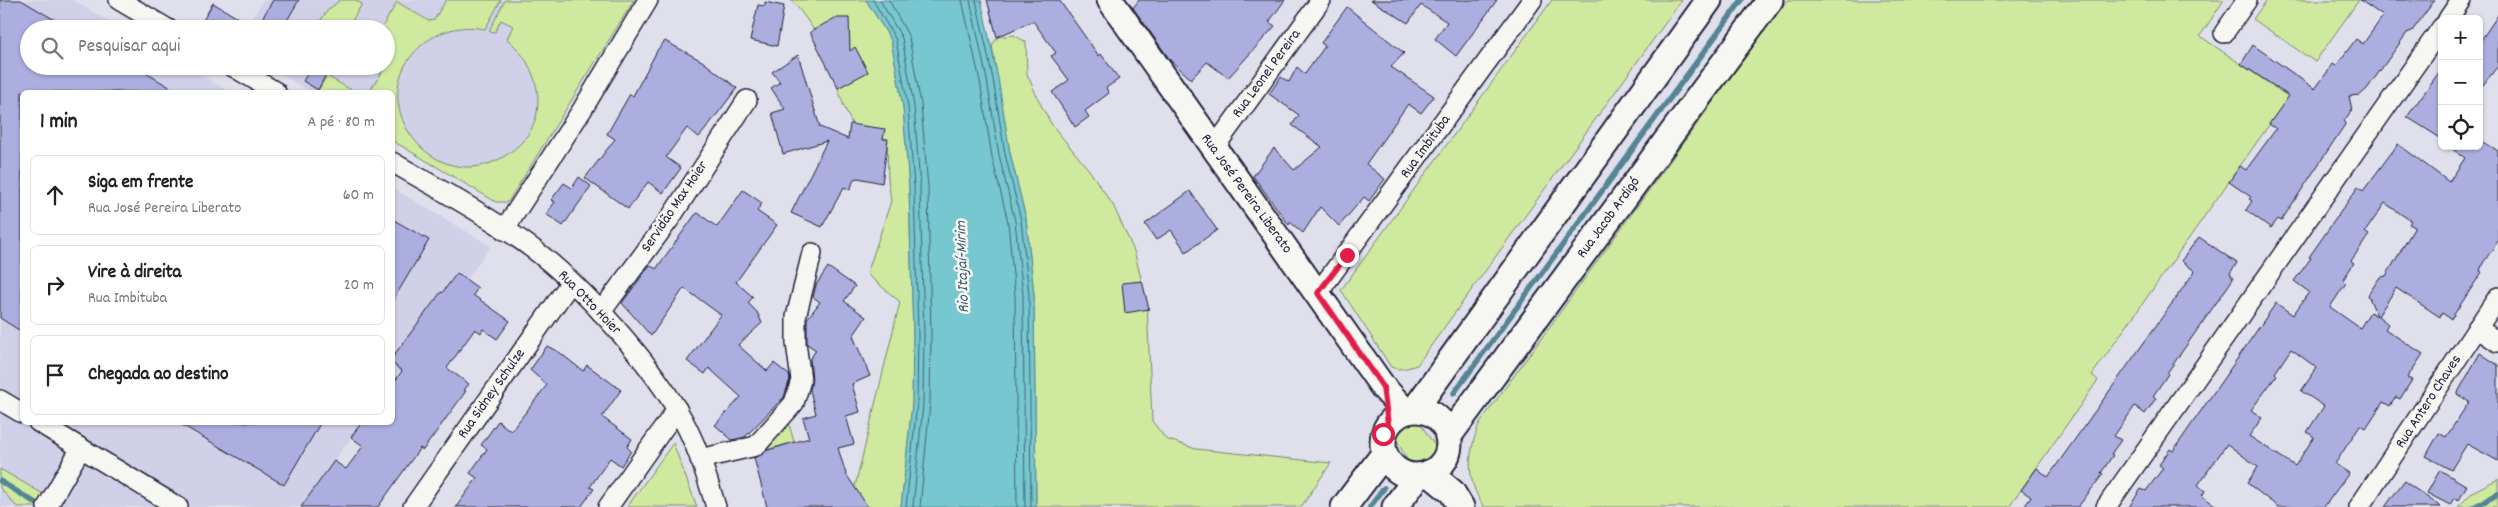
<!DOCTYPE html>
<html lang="pt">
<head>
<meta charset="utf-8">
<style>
  :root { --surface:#fff; --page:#f6f6f6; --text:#222; --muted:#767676; --line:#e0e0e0 }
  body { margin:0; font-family:Dekko,sans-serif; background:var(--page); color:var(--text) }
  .controls { position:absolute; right:15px; top:15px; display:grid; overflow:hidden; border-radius:8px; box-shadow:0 1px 4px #0004 }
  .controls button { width:45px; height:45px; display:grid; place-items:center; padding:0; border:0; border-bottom:1px solid var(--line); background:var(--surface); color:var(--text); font:25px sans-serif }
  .stop { position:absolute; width:15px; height:15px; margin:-11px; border:4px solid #e11d48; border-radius:50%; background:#fff }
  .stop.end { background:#e11d48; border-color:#fff; box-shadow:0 1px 5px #0008 }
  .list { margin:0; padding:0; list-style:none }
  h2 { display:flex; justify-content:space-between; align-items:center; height:65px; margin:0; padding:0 20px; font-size:21px }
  h2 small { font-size:16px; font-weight:400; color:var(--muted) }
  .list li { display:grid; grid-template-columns:32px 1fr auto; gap:15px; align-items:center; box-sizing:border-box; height:80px; margin:0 10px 10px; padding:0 10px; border:1px solid var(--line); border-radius:8px }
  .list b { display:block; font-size:19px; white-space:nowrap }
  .list p { margin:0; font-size:16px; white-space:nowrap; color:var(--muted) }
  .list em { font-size:16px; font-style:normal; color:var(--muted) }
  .icon { flex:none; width:28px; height:28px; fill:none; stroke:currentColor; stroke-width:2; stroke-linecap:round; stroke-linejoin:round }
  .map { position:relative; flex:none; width:2498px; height:507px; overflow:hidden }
  .search { position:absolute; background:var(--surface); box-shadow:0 1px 4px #0004; left:20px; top:20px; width:375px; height:55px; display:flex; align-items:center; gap:12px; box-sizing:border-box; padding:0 18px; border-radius:28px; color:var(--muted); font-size:19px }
  .panel { position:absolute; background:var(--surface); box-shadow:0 1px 4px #0004; left:20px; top:90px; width:375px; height:335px; border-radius:8px }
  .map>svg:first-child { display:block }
</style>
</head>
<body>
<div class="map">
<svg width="2498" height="507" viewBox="0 0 2498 507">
  <rect width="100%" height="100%" fill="#e0e0ec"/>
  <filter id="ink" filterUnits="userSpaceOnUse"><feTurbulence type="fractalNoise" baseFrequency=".02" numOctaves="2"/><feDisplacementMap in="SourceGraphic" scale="10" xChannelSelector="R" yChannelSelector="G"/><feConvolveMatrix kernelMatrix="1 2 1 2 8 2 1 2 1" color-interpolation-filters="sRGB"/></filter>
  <g filter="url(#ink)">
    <g fill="#d0d1e8">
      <polygon points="0,0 73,0 122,29 29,29 29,66 186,66 230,92 22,92 22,422 362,423 301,507 0,507"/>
      <polygon points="263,0 634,0 508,202 496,202 393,141 392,92 311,92 266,66 386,66 386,29 246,29"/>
      <polygon points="393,188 491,246 393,381"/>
    </g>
    <g fill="#cfe99f" stroke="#78866d">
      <polygon points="340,0 355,0 362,4 347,29 315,29 327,11"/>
      <path d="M446 0H501L485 29C464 25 444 29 427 41 349 98 443 216 519 145 552 114 538 64 507 39L513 26 501 20 495 32 489 31 505 0H634L508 202H496L393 141 392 92H369L392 57 386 53V29H381L397 2 429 21 434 20Z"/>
      <path d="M791 0H866L891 40 903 107 909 188 913 335 912 404 901 507H850L900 302 867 274 891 201 888 179 887 139 858 133C840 107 838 82 827 54 819 36 804 14 791 0Z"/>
      <path d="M1552 0H1682L1417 365C1407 368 1400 371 1391 367L1341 290Z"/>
      <path d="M1787 0H2224L2200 36 2290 98 2286 101 2092 375 2098 380 2009 507H1484C1465 478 1468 455 1479 424Z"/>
      <polygon points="2267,0 2359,0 2315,62 2253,19"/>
      <polygon points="1014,35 1026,42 1027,74 1040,103 1052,125 1089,170 1113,205 1134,251 1147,302 1152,421 1166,439 1196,449 1331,463 1301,507 1036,507 1034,295 1026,219 1010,153 992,45 998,37"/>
      <polygon points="327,76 355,92 317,92"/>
      <path d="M1415 416 1440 453C1436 467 1424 467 1411 468L1391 429 1401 417Z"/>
      <polygon points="789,424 794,442 759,452"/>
      <polygon points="673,443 697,507 627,507"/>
      <polygon points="0,469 45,495 38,507 17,507 0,488"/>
      <polygon points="2498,479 2498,507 2458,507 2474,491"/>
    </g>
    <polygon fill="#76c7cf" stroke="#548594" points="866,0 981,0 998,78 1010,153 1026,219 1034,295 1036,507 901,507 912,404 913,335 909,188 903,107 891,40"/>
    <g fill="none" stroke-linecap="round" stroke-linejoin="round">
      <g stroke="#446476" stroke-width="1">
        <polyline points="873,0 896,40 908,107 914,187 918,335 917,404 906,507"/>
        <polyline points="880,0 902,38 914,106 920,187 924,335 923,404 913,507"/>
        <polyline points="889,0 909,37 921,105 928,187 931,335 930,404 920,507"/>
        <polyline points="962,0 980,81 992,157 1008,222 1015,296 1017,507"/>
        <polyline points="970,0 987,80 999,155 1015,221 1023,295 1025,507"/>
        <polyline points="976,0 993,79 1005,154 1021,220 1029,295 1031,507"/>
      </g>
      <g stroke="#548594" stroke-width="5.5">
        <polyline points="1454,393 1742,0"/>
        <polyline points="0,481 39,505"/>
        <polyline points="1370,507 1384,488"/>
        <polyline points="2474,507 2498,494"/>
      </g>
    </g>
    <g fill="#abaedf" stroke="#22223b" fill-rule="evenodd">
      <polygon points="0,0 21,0 70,29 29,29 29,66 134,66 178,92 22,92 22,332 0,318"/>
      <polygon points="273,0 299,0 282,29 256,29"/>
      <polygon points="987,0 1059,0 1099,56 1101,54 1119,79 1106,88 1109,93 1085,111 1089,117 1075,127 1052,92 1069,80 1051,56 1056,53 1033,21 997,37"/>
      <polygon points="1139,0 1285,0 1269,22 1275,26 1228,78 1207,62 1191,79 1170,60 1133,8"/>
      <polygon points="1371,0 1497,0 1456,56 1435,39 1447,22 1421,5 1408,23"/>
      <polygon points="2360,0 2435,0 2412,31 2407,33 2367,89 2360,95 2349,96 2352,110 2344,121 2346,123 2281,221 2278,219 2271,228 2246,210 2252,201 2249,199 2251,197 2229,182 2240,166 2246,170 2276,129 2269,124 2289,96 2241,64 2253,45 2315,89 2333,64 2336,66 2356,39 2363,44 2383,16"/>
      <polygon points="765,2 784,6 777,46 750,40 758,5 765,6"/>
      <polygon points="213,3 256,29 209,29 201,24"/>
      <polygon points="1347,7 1404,53 1391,67 1434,96 1421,113 1408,104 1366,164 1385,179 1369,201 1364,197 1339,226 1320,207 1303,233 1290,222 1289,225 1253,176 1274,148 1294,170 1322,147 1292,125 1299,115 1269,94 1281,77 1289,82 1297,67 1305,74 1325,46 1321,43"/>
      <polygon points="2498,15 2498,66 2479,90 2479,43"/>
      <polygon points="835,18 849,18 850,51 855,47 868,72 838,88 810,32"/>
      <polygon points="665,41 702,61 737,88 705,130 699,137 687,128 666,157 681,168 663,193 648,182 628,209 585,178 615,139 607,134 630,94 633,96 658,49"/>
      <polygon points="798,55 820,127 848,139 850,124 885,129 883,139 888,139 882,183 858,178 854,179 850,190 844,187 822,227 791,213 827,141 783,154 772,113 785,109 771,88 780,82 772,72"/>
      <polygon points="311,68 325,76 318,90 303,81"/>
      <polygon points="2442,68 2442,139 2407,117"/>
      <path d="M2479 139 2498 151V241L2483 263 2480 271 2482 272 2451 319 2442 313 2440 317 2396 288 2378 316 2388 324 2385 329 2423 354 2407 378 2412 380 2400 399 2396 397 2390 406 2383 402 2366 428 2360 425 2335 464 2349 473 2324 507H2278L2247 483 2258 467 2227 444 2198 485 2205 491 2202 496 2218 507H2129L2141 489 2146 491 2163 468 2159 465 2170 449 2173 451 2276 303 2293 315 2309 292 2294 281 2311 258 2309 257 2358 187 2363 191 2398 144 2449 182 2465 158 2448 146H2479ZM2385 203 2411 221 2409 224 2415 227 2386 276 2380 277 2368 295 2377 316 2370 312 2360 328 2330 307 2346 283 2343 280 2354 263 2351 261 2369 235 2365 232ZM2291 349 2317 368 2301 391 2324 406 2307 432 2314 437 2295 466 2249 436 2262 418 2251 410 2277 375 2275 373Z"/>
      <polygon points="579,177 591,186 563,226 546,214 555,202 551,200 564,183 572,188"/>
      <polygon points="743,190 762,203 757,211 777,225 736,282 753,297 748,303 757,312 762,323 738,345 767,371 774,363 789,375 790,379 784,397 745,437 732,440 715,425 741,397 709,368 705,374 687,361 721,315 684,288 651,336 622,303 650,265 656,269 695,215 698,213 717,227"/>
      <polygon points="1190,191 1217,230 1186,252 1171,230 1156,240 1145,224"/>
      <polygon points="392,219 429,240 392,302"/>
      <polygon points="2199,237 2237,263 2230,273 2233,279 2167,373 2168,374 2153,396 2156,398 2145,414 2135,406 2114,436 2121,440 2111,454 2113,455 2101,473 2103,474 2078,507 2024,507 2031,497 2021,490 2037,468 2048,477 2195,271 2181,261"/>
      <polygon points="828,267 855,286 844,301 866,317 853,336 870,376 852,384 860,412 846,416 854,444 838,448 846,474 868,507 767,507 754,458 768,450 809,438 803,418 816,414 810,390 812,379 810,359 816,350 807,344 807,319 820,302 813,297 816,285"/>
      <polygon points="457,273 478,288 473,295 510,321 497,339 483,329 481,333 475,329 447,368 469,384 464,390 466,391 423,450 420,448 378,507 301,507 334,461 346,469 363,446 351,437 362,422 392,422 392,385 402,371 392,363 392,358 441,292 442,293"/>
      <polygon points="1142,281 1149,309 1125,313 1122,283"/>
      <polygon points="547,346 559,352 583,371 587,365 621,390 602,417 632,439 627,447 631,451 621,466 610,458 590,487 594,489 581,507 456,507 477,478 470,473 487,449 481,445 498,421 511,431 547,385 530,370"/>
      <polygon points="2480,353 2498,365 2498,461 2467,444 2451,470 2426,456 2439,433 2446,437 2469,402 2457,394"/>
      <polygon points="177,422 321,422 284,485"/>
      <polygon points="2440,470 2467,486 2459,500 2454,498 2450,505 2427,493"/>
      <polygon points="2404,481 2441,507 2385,507"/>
    </g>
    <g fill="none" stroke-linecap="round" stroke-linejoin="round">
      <g stroke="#22223b" stroke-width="22">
        <g id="minor">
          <polyline points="119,0 168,29"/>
          <polyline points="2448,19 2461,0"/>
          <polyline points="2224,33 2247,0"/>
          <polyline points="232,66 276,92"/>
          <polyline points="1214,148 1321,0"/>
          <path d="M392 162C442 191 495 219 541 255 587 292 645 357 676 408 695 438 706 474 716 507"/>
          <polyline points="504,230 582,110 648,0"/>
          <polyline points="1318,293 1532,0"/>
          <polyline points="601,312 671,217 747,100"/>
          <polyline points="2477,328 2498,342"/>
          <polyline points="0,400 22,413"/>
          <polyline points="38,422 178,507"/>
          <polyline points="700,459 756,446 794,403 801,380 796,343 796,317 812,253"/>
          <polyline points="47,507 81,448"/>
          <polyline points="413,507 571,282"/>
          <polyline points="608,507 677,409"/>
          <polyline points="2106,507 2442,27"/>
          <polyline points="2359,507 2498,297"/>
        </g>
      </g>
      <g stroke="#22223b" stroke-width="29">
        <g id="major">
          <polyline points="1110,0 1383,387 1405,411"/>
          <polyline points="1415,409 1709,0"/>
          <circle cx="1416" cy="443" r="33"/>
          <polyline points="1448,437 1770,0"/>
          <polyline points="1429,473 1452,492 1461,507"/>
          <polyline points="1344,507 1384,454"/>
          <polyline points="1395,507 1418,476"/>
        </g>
      </g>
      <use href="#minor" stroke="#f6f6f2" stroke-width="19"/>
      <use href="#major" stroke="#f6f6f2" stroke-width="25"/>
    </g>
  </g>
  <g fill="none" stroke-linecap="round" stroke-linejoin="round" filter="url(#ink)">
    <polyline stroke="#e11d48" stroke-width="6" points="1347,255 1318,293 1383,387 1388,424 1383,434"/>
  </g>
  <g text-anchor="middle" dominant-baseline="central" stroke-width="5" stroke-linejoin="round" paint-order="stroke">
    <g font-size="15" fill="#22223b" stroke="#f6f6f2">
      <text transform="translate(1267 74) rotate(-54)">Rua Leonel Pereira</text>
      <text transform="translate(1426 147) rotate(-54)">Rua Imbituba</text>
      <text transform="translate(1246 194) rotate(54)">Rua José Pereira Liberato</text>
      <text transform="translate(675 207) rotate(-56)">Servidão Max Hoier</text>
      <text transform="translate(1609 218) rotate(-54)">Rua Jacob Ardigó</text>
      <text transform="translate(589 303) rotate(46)">Rua Otto Hoier</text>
      <text transform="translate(492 394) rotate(-55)">Rua Sidney Schulze</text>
      <text transform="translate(2429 402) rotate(-57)">Rua Antero Chaves</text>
    </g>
    <g font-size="16" font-style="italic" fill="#3f5c6f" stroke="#f6f6f2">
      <text transform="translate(963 267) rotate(-92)">Rio Itajaí-Mirim</text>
    </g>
  </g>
</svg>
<div class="controls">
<button>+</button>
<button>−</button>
<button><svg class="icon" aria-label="locate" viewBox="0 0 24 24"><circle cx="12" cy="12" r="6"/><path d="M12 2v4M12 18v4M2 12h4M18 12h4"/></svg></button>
</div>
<div class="stop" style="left:1383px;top:434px"></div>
<div class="stop end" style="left:1347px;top:255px"></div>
<div class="search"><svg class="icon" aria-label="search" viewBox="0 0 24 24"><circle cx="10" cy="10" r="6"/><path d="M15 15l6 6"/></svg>Pesquisar aqui</div>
<section class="panel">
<h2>1 min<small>A pé · 80 m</small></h2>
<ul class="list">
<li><svg class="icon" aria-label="ahead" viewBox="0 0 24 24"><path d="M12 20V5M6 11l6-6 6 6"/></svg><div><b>Siga em frente</b><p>Rua José Pereira Liberato</p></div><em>60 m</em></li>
<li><svg class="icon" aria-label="right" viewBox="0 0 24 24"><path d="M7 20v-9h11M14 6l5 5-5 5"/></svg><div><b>Vire à direita</b><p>Rua Imbituba</p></div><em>20 m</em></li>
<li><svg class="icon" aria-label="arrive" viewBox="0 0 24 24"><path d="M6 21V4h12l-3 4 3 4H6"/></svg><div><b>Chegada ao destino</b></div></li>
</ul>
</section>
</div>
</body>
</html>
